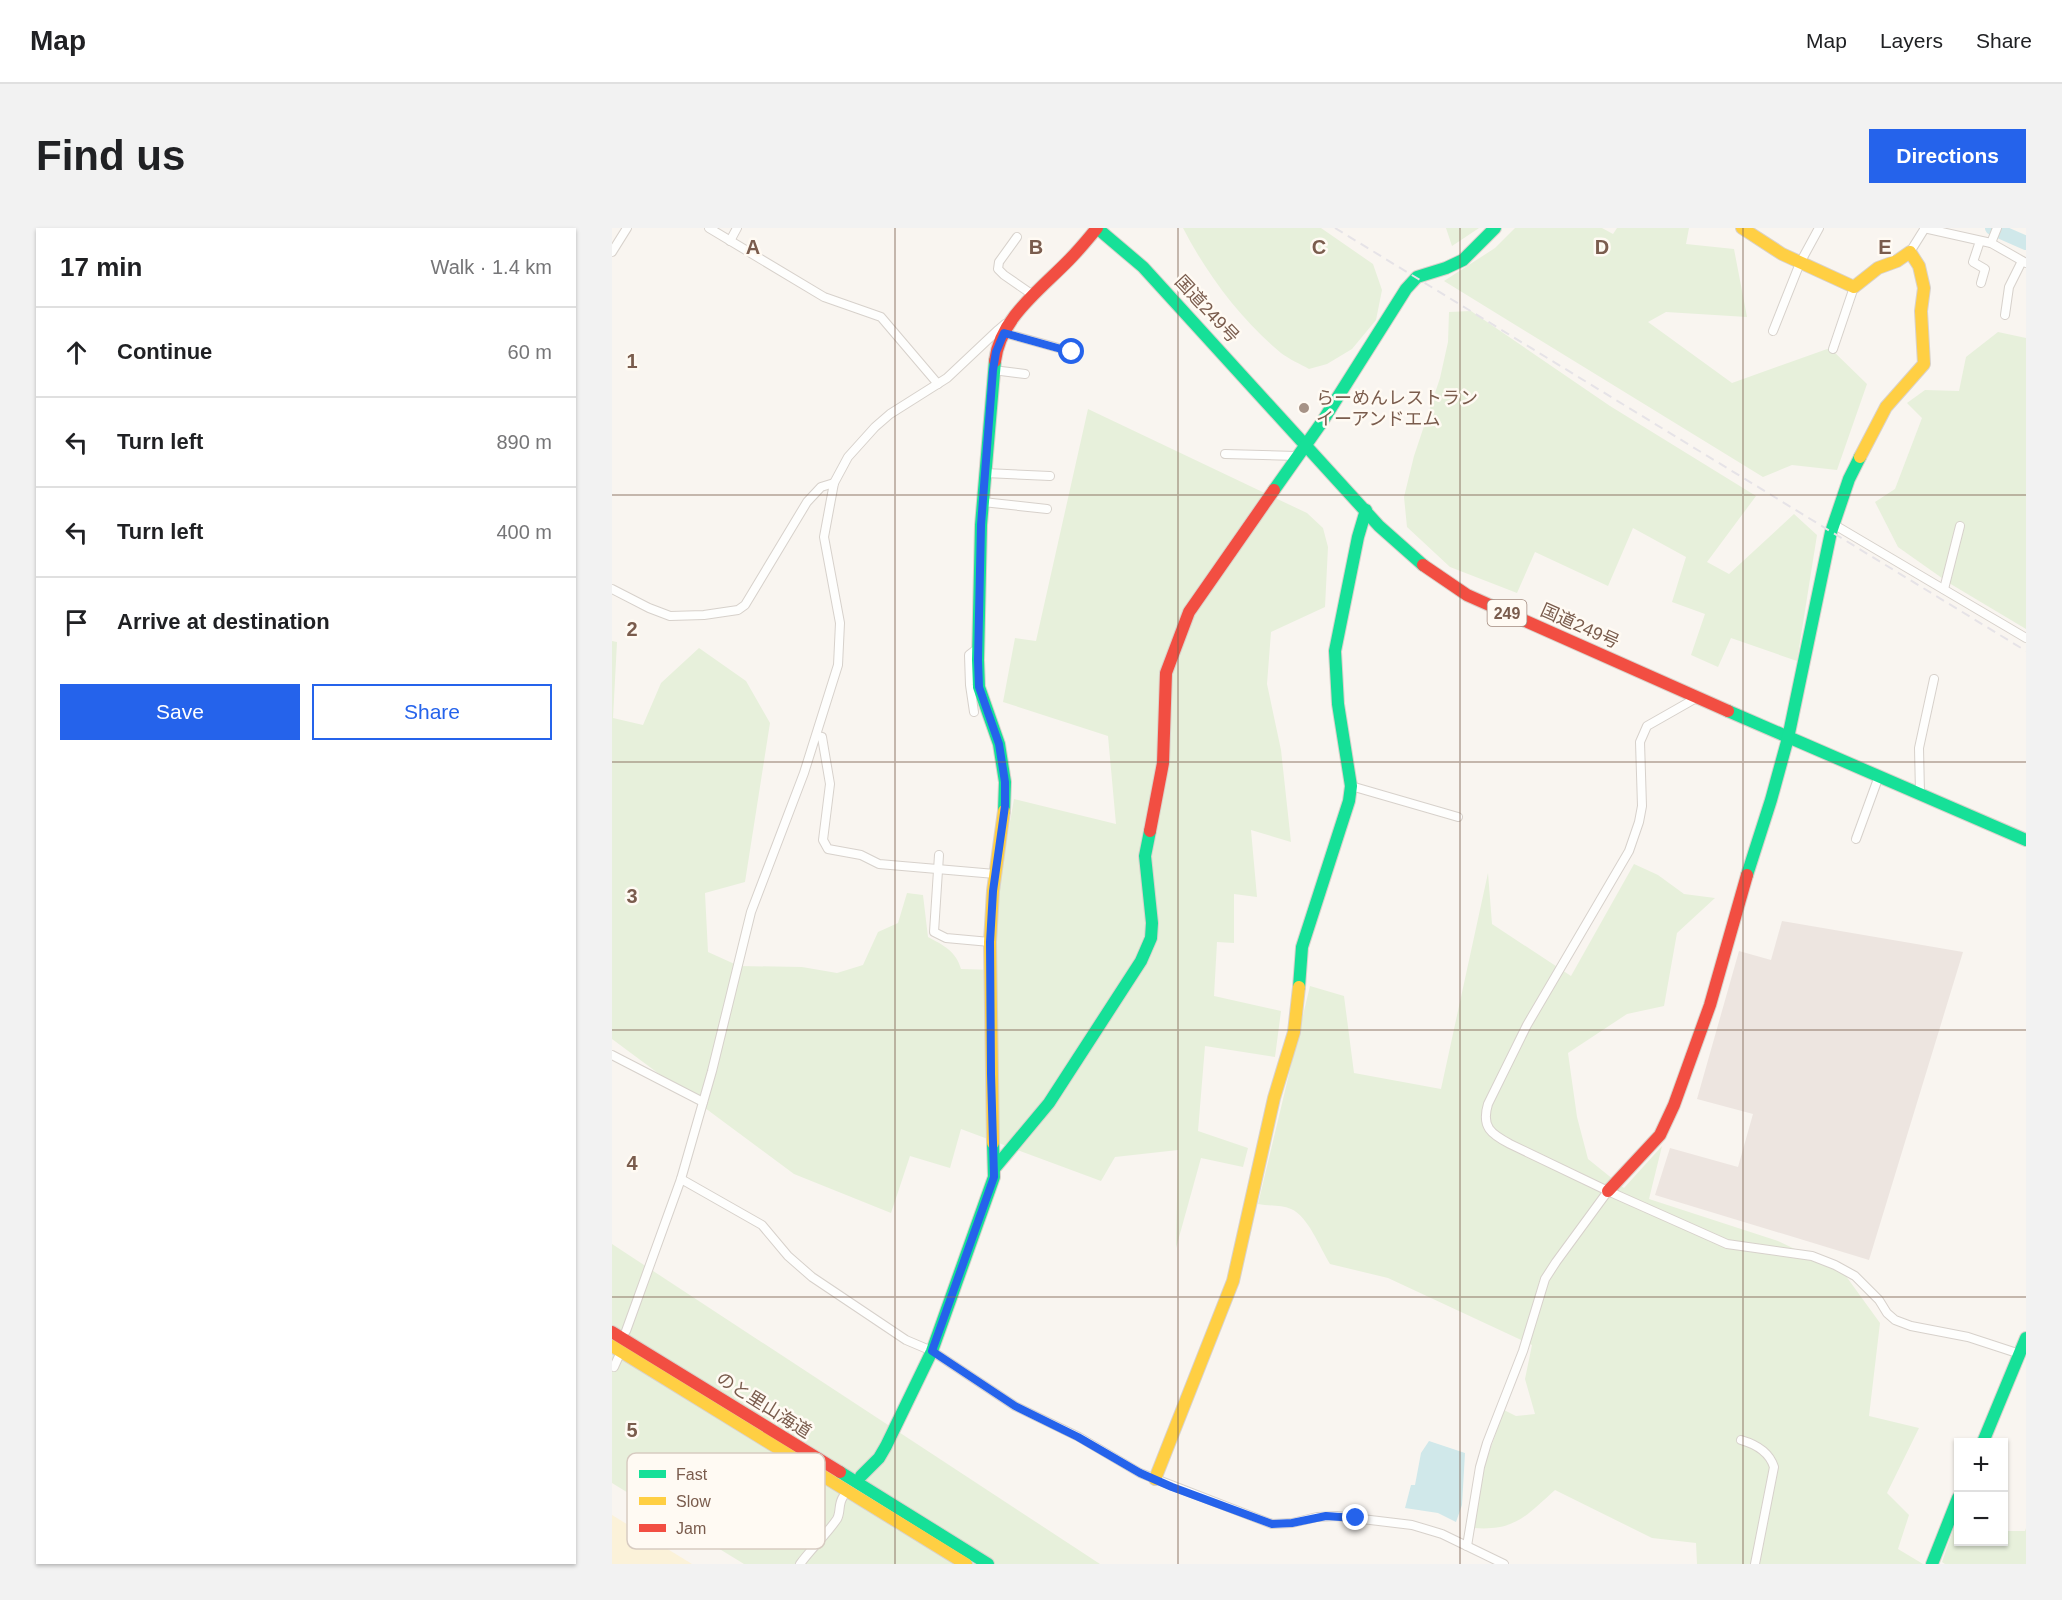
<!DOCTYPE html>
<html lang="en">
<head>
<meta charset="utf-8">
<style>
  :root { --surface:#fff; --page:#f2f2f2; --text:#202124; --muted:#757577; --line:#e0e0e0; --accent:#2563eb }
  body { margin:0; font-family:Helvetica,"Noto Sans JP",sans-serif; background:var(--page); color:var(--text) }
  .controls { position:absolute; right:18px; bottom:18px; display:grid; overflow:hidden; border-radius:0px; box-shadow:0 2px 4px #0004 }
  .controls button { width:54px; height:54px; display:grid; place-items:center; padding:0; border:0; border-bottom:2px solid var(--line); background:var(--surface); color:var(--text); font:30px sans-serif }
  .stop { position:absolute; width:18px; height:18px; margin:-14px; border:4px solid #2563eb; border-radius:50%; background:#fff }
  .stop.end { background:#2563eb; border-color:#fff; box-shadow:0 2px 6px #0008 }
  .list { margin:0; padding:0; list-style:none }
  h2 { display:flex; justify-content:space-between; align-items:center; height:78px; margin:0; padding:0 24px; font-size:26px }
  h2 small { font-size:20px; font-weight:400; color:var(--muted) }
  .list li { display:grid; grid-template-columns:39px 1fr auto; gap:18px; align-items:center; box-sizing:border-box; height:90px; padding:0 24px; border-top:2px solid var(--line) }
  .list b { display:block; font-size:22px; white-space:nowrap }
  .list em { font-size:20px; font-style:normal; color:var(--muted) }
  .actions { display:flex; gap:12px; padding:18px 24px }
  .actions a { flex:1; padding:14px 0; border:2px solid var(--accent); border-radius:0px; text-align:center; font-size:21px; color:var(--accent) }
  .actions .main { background:var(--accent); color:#fff }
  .icon { flex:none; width:33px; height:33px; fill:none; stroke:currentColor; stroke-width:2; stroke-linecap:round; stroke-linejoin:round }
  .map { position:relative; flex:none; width:1414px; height:1336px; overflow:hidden; border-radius:0px }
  header { display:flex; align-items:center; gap:36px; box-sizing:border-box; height:84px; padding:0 30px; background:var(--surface); border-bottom:2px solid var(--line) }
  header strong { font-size:28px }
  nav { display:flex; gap:33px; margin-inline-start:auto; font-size:21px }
  .intro { display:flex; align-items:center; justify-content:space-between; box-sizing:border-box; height:144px; padding:0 36px }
  h1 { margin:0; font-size:42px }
  .button { padding:15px 27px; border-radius:0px; background:var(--accent); color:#fff; font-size:21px; font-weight:700 }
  main { display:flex; gap:36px; padding:0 36px }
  aside { flex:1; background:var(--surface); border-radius:0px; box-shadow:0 2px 4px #0004 }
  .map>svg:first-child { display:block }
</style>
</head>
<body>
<header>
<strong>Map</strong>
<nav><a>Map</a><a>Layers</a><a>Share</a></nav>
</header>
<div class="intro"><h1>Find us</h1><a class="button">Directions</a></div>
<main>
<aside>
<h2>17 min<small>Walk · 1.4 km</small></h2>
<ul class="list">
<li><svg class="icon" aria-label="ahead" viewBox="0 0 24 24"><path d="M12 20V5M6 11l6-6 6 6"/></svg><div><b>Continue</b></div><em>60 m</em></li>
<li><svg class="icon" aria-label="left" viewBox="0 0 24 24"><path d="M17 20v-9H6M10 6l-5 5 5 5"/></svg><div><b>Turn left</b></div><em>890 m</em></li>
<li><svg class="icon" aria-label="left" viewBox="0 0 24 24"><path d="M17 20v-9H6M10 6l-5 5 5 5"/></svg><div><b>Turn left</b></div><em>400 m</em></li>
<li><svg class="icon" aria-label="arrive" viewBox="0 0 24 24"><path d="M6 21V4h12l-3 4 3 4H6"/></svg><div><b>Arrive at destination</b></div></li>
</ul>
<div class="actions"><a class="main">Save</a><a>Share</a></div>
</aside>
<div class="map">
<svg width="1414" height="1336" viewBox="0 0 1414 1336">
  <rect width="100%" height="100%" fill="#f9f5f0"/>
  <polygon fill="#ede5e0" points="1170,693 1351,724 1257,1032 1043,967 1058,920 1126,939 1141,886 1085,871 1127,723 1159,732"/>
  <g fill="#e7f0db">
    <path d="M571 0H709L761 36 770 62 764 92 740 121 715 136 697 141C688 136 677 131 669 125 629 92 594 45 571 0Z"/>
    <polygon points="834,0 867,0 840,18"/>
    <polygon points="903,0 990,0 1001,6 1005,0 1077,0 1074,16 1122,21 1135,89 1054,84 1036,94 1120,155 1218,120 1255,156 1225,242 1180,237 1151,249 832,53 883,20"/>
    <polygon points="859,83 998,178 1144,268 1095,334 1117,346 1182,286 1205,307 1185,433 1119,410 1106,439 1079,427 1093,386 1060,374 1074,329 1021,300 996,358 923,324 905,365 838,339 795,299 792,269 802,228 828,150 836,114 837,84"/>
    <polygon points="1386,104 1414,110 1414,401 1337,355 1286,319 1263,274 1283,261 1310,190 1295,175 1313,162 1347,163 1354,129"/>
    <path d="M476 181 695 285 711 300 716 319 713 379 659 404 655 456 669 522 679 614 639 602 645 669 622 666V715L605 714 602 768 669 783 663 829 593 818 586 903 636 920 631 939 589 930 564 1020 566 922 503 929 489 953 349 901 338 940 298 928 279 985 182 946 0 811V413L5 414 1 490 31 497 49 455 87 420 134 453 158 495 133 654 93 665 96 724 127 738 190 739 225 745 251 737 266 704 286 695 295 665 311 667 316 709C331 717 344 723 349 741L383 742V679L402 571 504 596 496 508 391 474 403 410 424 413Z"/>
    <path d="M1022 636 1046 647 1072 666 1103 670 1065 705 1052 778 1015 786 956 825 965 889 976 931 1012 960 1050 918 1037 971 1166 1013 1231 1044 1268 1095 1257 1188 1307 1200 1275 1265 1297 1287 1286 1321 1311 1336H1085L1084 1315 1040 1310 943 1262C914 1288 903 1303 862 1300L872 1239 892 1182 904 1188 923 1186 913 1151 920 1117 776 1050 718 1036C708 1020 696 988 679 981 670 977 656 978 646 976L698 758 732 768 742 845 829 861 876 645 880 696 959 748Z"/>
    <polygon points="0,1016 488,1336 132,1336 0,1255"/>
    <polygon points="1344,1294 1346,1295 1346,1314 1392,1314 1392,1303 1413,1303 1414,1300 1414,1336 1333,1336 1330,1334"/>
  </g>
  <polygon fill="#fbf2d9" points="0,1287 80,1336 0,1336"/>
  <polygon fill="#d0e8ea" points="817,1213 853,1225 850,1277 844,1294 826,1285 793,1280 799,1257 803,1257 809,1225"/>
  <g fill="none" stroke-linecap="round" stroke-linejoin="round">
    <polyline stroke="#d0e8ea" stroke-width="14" points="1380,0 1414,15"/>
    <g stroke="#d7d1cb" stroke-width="10">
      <g id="street">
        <polyline points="97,0 212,69 269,89 326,156"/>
        <polyline points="1312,0 1379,15 1414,35"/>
        <polyline points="405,9 387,34 386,41 392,47 421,67"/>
        <polyline points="118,13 125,0"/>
        <polyline points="1368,13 1361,34 1373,41 1369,55"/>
        <polyline points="1379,15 1385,0"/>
        <polyline points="0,24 15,0"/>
        <polyline points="1298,24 1313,0"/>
        <polyline points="1393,87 1397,59 1410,33"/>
        <polyline points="1161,103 1188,35 1207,0"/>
        <polyline points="392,105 461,124"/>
        <polyline points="1221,121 1242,59"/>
        <polyline points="381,142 413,146"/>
        <polyline points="613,226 685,228"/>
        <polyline points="373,245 438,248"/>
        <polyline points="371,274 435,281"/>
        <polyline points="1221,296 1414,410"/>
        <polyline points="0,361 37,380 58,388 92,387 126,382 133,377 195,274 209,259 222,255"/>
        <polyline points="1332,361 1348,298"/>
        <path d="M1086 469 1035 498 1028 514 1030 578 1027 594 1017 623 915 797 876 876C869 899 879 906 898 916L996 963 1115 1016 1200 1028 1223 1037 1243 1048 1267 1072 1275 1085 1283 1092 1299 1098 1356 1109 1408 1126"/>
        <polyline points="362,484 358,457 357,427 366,420"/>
        <polyline points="205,508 210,509 218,556 211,612 216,621 249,627 267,636 383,646"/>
        <polyline points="739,558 846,589"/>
        <polyline points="1308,565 1307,520 1322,451"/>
        <polyline points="1244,611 1267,548"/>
        <polyline points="327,627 322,704 334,710 378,714"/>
        <polyline points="0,827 91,874"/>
        <polyline points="69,951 150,997 176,1028 200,1049 294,1112 320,1123 403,1178 467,1209 528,1245 660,1296 680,1295 705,1289 725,1288 800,1297 830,1306 892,1336"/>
        <polyline points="14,1103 69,951 100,843 139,684 192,545 226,437 228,395 212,309 222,255 236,229 263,199 278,186 335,150 386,102 393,96 396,97"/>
        <polyline points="2,1139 6,1130"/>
        <path d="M1129 1212C1143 1216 1157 1223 1162 1239L1143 1336"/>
        <polyline points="855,1318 868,1239 875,1215 911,1123 933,1051 944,1034 996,963"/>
        <path d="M188 1336C199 1321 214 1307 225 1291 229 1284 226 1276 231 1269"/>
      </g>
    </g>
    <g stroke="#d9d2cb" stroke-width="14">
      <g id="fast">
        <polyline points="485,0 531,39 767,298 811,337"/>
        <polyline points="383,133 369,297 366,432 367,459 387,516 393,554 392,583"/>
        <polyline points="662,262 710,194 794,61 805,49 834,40 851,32 883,0"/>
        <polyline points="1116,483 1414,612"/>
        <polyline points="1135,647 1159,572 1176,510 1219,304 1237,251 1248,229"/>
        <polyline points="687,759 690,719 737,573 739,558 726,476 723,423 746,309 754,282"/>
        <polyline points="382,941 437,875 529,733 539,710 540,695 533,628 538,603"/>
        <polyline points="1371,1214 1414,1110"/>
        <polyline points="228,1244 376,1336"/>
        <polyline points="249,1248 267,1230 274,1218 320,1123 382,949 381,915"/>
        <polyline points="1320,1336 1346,1270"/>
      </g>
    </g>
    <g stroke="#d9d2cb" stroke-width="14">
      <g id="slow">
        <polyline points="1130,0 1170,26 1242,59 1266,40 1285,33 1298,24 1307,38 1312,60 1309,83 1312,136 1274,179 1248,229"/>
        <polyline points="381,915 378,714 381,663 392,583"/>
        <polyline points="0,1118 354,1336"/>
        <polyline points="543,1251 621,1053 662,870 682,804 687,759"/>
      </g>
    </g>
    <g stroke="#d9d2cb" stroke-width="14">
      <g id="jam">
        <path d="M383 133C388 90 429 61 457 32 467 22 476 11 485 0"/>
        <polyline points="811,337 855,367 1116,483"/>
        <polyline points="538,603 551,535 554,445 577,384 662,262"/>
        <polyline points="996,963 1048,907 1062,877 1098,777 1135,647"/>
        <polyline points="0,1104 228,1244"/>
      </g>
    </g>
    <use href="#street" stroke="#fefefd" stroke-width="8"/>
    <use href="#fast" stroke="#16e098" stroke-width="12"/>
    <use href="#slow" stroke="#ffcf43" stroke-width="12"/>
    <use href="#jam" stroke="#f24e42" stroke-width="12"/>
    <polyline stroke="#e6e3e7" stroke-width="2" stroke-dasharray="9 6" stroke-linecap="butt" points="723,0 1414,423"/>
  </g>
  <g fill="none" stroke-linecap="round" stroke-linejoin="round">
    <polyline stroke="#2563eb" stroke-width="8" points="460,124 392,105 384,124 381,142 369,297 366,432 367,459 387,516 393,554 393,578 381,663 378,714 379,846 382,949 320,1123 403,1178 466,1209 528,1245 560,1259 660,1296 680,1295 714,1288 744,1290"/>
  </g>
  <path fill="none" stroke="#7a5c4d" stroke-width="1.5" stroke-opacity="0.55" d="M283 0V1336M566 0V1336M848 0V1336M1131 0V1336M0 267H1414M0 534H1414M0 802H1414M0 1069H1414"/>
  <circle fill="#a69286" stroke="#fffaf3" stroke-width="2" cx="692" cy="180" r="6"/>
  <g text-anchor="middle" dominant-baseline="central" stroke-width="5" stroke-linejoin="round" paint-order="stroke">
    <rect fill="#fffaf3" stroke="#a28b7f" stroke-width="1.5" x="875.5" y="372" width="39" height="26" rx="4.5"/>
    <g font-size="16" font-weight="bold" fill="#7a5c4d">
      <text x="895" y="385">249</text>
    </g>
    <g font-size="18" fill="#7a5c4d" stroke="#fffaf3">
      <text transform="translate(595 81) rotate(47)">国道249号</text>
      <text transform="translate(968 398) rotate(24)">国道249号</text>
      <text transform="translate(152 1177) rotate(32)">のと里山海道</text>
    </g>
    <g font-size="18" fill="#7a5c4d" stroke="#fffaf3" text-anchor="start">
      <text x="704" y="170">らーめんレストラン<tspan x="704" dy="21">イーアンドエム</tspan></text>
    </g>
  </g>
  <rect x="15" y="1225" width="198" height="96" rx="9" fill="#fffaf3" stroke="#d7cbc1" stroke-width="1.5"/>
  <rect x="27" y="1242" width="27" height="8" fill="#16e098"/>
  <rect x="27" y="1269" width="27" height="8" fill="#ffcf43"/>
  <rect x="27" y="1296" width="27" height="8" fill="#f24e42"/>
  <g font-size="16" fill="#7a5c4d">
    <text x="64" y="1252">Fast</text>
    <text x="64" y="1279">Slow</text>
    <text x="64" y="1306">Jam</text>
  </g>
  <g font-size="20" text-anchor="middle" font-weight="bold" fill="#7a5c4d" stroke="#fffaf3" stroke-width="5" stroke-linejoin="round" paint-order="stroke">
    <text x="141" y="26">A</text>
    <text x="424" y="26">B</text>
    <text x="707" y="26">C</text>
    <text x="990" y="26">D</text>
    <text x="1273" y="26">E</text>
    <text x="20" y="140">1</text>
    <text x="20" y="408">2</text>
    <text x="20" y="675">3</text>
    <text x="20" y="942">4</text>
    <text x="20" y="1209">5</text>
  </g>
</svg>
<div class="controls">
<button>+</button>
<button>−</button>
</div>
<div class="stop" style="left:460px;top:124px"></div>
<div class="stop end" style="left:744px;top:1290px"></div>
</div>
</main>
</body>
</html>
